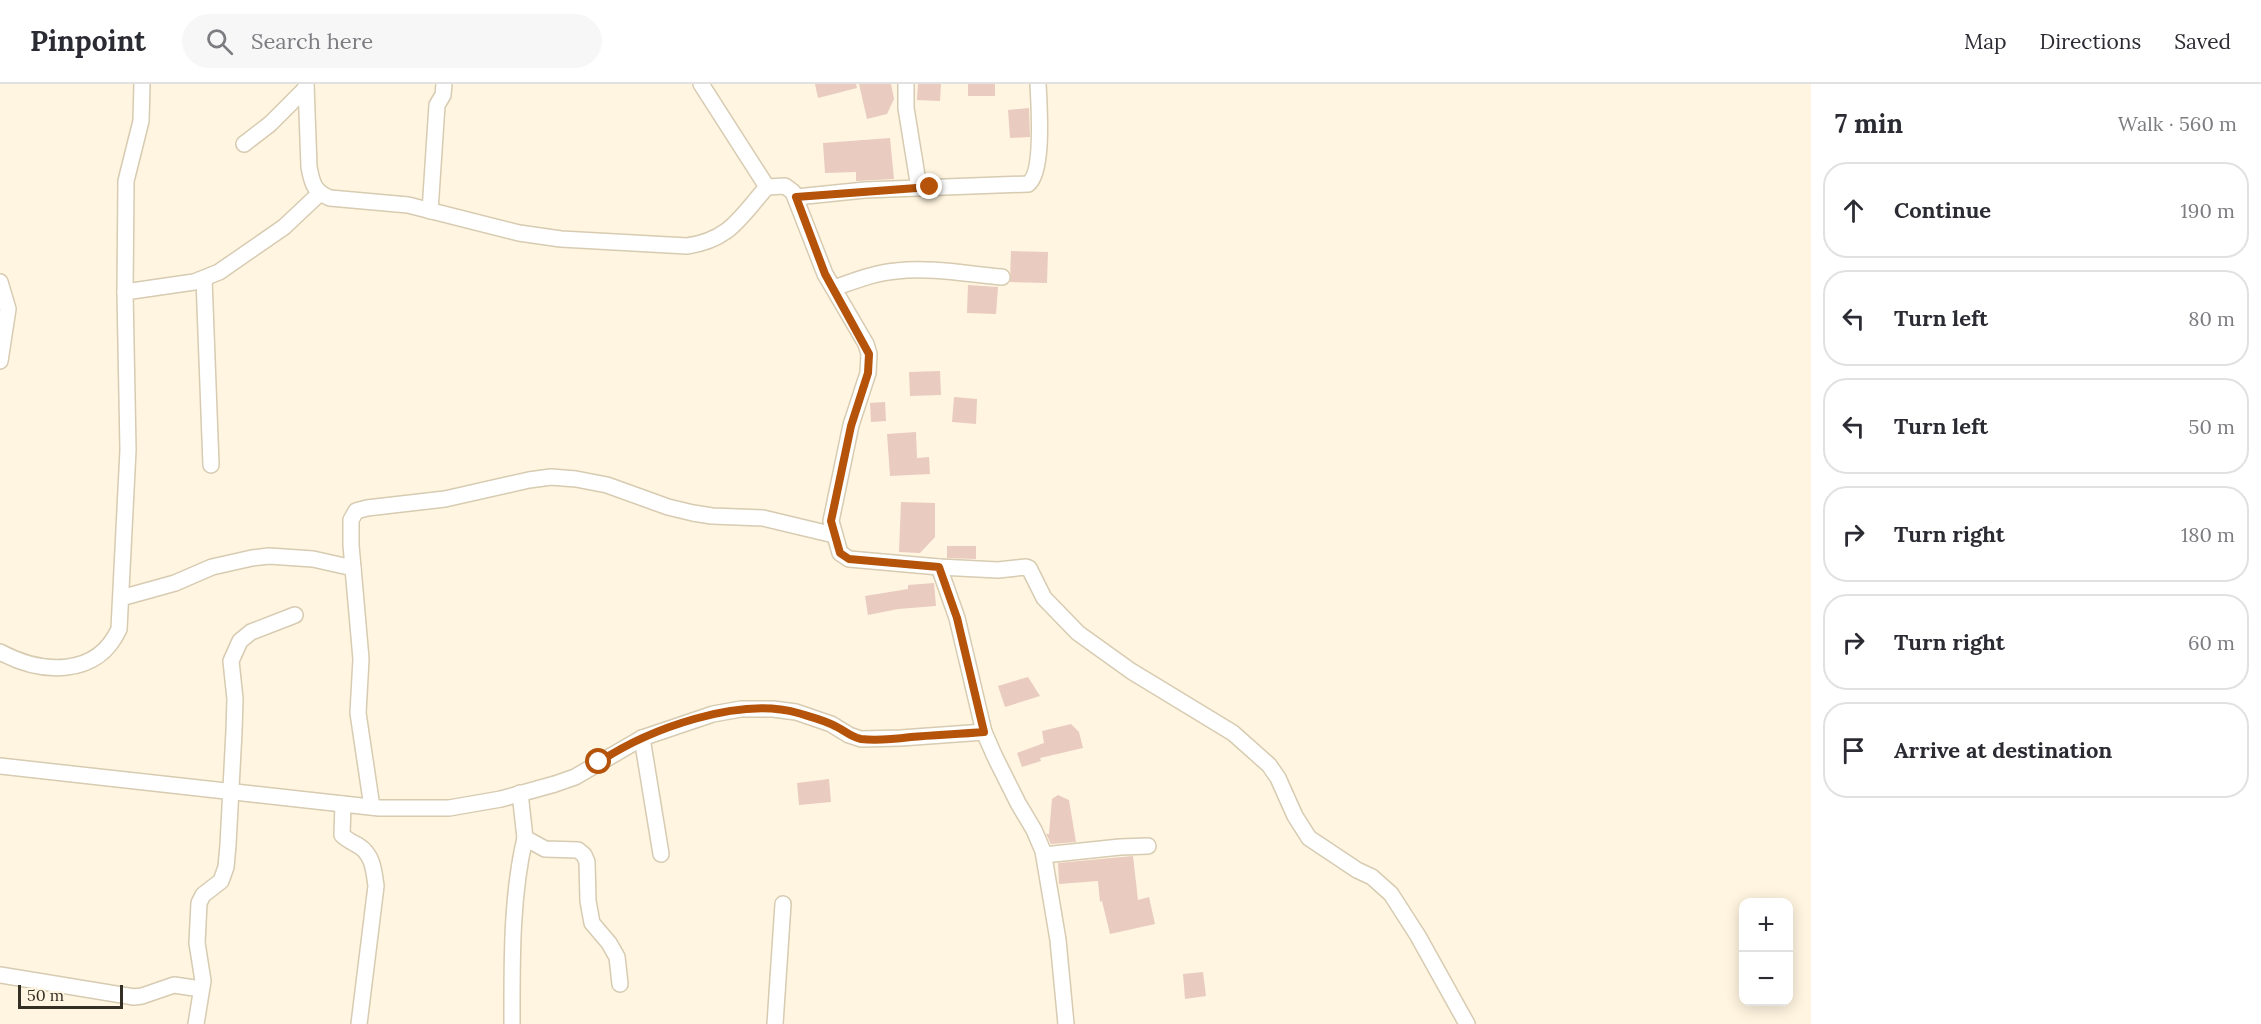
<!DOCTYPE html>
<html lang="en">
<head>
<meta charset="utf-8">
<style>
  :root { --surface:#fff; --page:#f7f7f7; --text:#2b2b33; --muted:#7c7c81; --line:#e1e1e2 }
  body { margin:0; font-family:Lora,serif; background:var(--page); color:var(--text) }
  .controls { position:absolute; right:18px; bottom:18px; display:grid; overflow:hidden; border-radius:12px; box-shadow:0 3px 15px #0003 }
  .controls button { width:54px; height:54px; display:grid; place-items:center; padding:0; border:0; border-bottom:2px solid var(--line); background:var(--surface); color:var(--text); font:30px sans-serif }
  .scale { position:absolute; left:18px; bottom:15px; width:105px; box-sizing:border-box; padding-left:6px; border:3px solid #342f25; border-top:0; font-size:16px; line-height:21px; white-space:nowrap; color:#342f25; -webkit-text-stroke:4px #fff5e0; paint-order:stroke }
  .stop { position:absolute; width:18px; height:18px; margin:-14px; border:4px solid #b45309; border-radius:50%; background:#fff }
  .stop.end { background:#b45309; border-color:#fff; box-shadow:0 2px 6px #0008 }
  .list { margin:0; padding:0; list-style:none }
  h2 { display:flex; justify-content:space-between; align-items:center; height:78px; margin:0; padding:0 24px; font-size:26px }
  h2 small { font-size:20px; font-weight:400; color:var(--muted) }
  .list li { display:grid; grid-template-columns:39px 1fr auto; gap:18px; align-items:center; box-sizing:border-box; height:96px; margin:0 12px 12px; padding:0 12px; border:2px solid var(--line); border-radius:24px }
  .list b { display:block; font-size:22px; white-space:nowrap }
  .list em { font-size:20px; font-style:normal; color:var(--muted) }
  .icon { flex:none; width:33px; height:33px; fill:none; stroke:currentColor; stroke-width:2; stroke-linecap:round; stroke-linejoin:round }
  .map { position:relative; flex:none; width:1811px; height:940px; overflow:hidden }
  header { display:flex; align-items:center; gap:36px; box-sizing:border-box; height:84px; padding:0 30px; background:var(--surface); border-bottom:2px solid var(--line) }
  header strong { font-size:28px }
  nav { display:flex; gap:33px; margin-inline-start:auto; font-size:21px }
  .search { width:420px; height:54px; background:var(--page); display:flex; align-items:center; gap:15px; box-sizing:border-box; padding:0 21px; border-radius:33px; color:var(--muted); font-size:22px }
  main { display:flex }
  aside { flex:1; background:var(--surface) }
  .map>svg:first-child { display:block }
</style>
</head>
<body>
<header>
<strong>Pinpoint</strong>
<div class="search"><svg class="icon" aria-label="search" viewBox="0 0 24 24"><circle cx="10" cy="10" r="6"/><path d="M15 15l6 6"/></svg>Search here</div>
<nav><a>Map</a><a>Directions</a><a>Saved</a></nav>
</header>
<main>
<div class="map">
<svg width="1811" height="940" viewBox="0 0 1811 940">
  <rect width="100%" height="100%" fill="#fff5e0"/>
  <g fill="#e9cbc0">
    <polygon points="815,0 856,0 857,4 818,14"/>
    <polygon points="859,0 891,0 894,15 887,30 867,35"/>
    <polygon points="918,0 941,0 940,17 917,16"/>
    <rect x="968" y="0" width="27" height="12"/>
    <polygon points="1029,24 1030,53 1010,54 1008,26"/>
    <polygon points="890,54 894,95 856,97 856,88 825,89 823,59"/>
    <polygon points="1011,167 1048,168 1047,199 1010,198"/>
    <polygon points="968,201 998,203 996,230 967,229"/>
    <polygon points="940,287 941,311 910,312 909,288"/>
    <polygon points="954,313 977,315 976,340 952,338"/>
    <polygon points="885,318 886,337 871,338 870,319"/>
    <polygon points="916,348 917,374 929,373 930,390 890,392 887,350"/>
    <polygon points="901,418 935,419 935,453 920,469 899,468"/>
    <polygon points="947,462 976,462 976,475 947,474"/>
    <polygon points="934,499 936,522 898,525 868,531 865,512 908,505 908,501"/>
    <polygon points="1028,593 1040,612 1005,623 998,602"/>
    <polygon points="1071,640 1079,648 1083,664 1040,674 1041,677 1022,683 1017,669 1044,659 1042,647"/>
    <polygon points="829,695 831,718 799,721 797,699"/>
    <polygon points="1058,711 1069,716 1076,758 1051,760 1046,750 1049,750 1052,715"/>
    <polygon points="1133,772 1138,816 1149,813 1155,840 1110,850 1102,817 1100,818 1098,797 1059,800 1058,779"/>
    <polygon points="1203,888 1206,912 1185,915 1183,890"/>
  </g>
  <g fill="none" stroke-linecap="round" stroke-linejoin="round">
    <g stroke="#d7cbb1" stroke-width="18">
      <g id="minor">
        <path d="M306 0 309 83C312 99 314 108 330 114L408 121 519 149 561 155 687 162C730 156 740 133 767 103L785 102 793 108 825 190 866 260 869 270 868 289 851 341 831 437 840 469 849 475 939 483 957 534 984 648 995 673 1018 719 1034 746 1043 767 1058 856 1066 940"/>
        <polyline points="701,0 767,103"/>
        <polyline points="906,0 906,24 919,104"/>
        <polyline points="244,60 270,40 306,4"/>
        <path d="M796 113 865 106 1028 100C1044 89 1039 20 1038 0"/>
        <polyline points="430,127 437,21 443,11 444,0"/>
        <polyline points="204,195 211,381"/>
        <polyline points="0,198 8,225 0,277"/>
        <path d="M834 204C854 197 874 189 896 187 930 183 967 190 1002 193"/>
        <polyline points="125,208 126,97 141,37 142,0"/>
        <polyline points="939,483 998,486 1026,483 1029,484 1044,514 1078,549 1131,587 1233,649 1269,681 1278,694 1295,732 1309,754 1357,786 1372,793 1391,810 1418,852 1467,940"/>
        <polyline points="121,514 175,499 212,483 252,474 269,472 313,475 353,484"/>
        <path d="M0 568C41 590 97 594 119 545L128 366 125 208 194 198 219 188 284 143 319 110"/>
        <polyline points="642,654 661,770"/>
        <polyline points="0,682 379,724 449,724 501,715 555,700 575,693 642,654 713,630 741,625 773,625 796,628 831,640 849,651 861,655 901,654 984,648"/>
        <polyline points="520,709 525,754 545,765 578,766 584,771 587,778 588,817 592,839 609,859 617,873 620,900"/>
        <path d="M343 720 342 751C347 756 352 758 359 762 373 771 374 787 376 802L359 940"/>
        <polyline points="372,723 358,629 361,575 351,461 351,436 356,427 367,424 445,415 529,396 551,393 576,395 607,401 668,423 693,429 712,432 763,434 834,451"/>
        <polyline points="1044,771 1120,763 1148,762"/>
        <polyline points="0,891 134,913 142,912 174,901 201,905"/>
        <polyline points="196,940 203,897 197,859 199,819 203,811 221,797 226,783 228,761 234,647 235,615 231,577 240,557 251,548 295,531"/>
        <path d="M512 940C512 879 511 813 525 754"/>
        <polyline points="775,940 783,820"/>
      </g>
    </g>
    <use href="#minor" stroke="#fff" stroke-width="15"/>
  </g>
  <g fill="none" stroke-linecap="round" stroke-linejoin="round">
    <path stroke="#b45309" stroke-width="8" d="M599 678C649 645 739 612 798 629 811 633 825 636 837 643 845 647 851 653 861 655 877 657 895 655 911 653 935 651 960 650 984 648L957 534 939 483 849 475 840 469 831 437 851 342 868 289 869 270 825 190 796 113 930 103"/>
  </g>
</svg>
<div class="controls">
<button>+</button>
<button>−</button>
</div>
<div class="scale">50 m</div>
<div class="stop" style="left:599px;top:678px"></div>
<div class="stop end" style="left:930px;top:103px"></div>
</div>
<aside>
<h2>7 min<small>Walk · 560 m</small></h2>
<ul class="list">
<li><svg class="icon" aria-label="ahead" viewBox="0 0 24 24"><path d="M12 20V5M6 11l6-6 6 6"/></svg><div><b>Continue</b></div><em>190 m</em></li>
<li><svg class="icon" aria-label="left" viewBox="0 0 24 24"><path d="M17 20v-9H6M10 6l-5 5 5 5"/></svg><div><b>Turn left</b></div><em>80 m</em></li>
<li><svg class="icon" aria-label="left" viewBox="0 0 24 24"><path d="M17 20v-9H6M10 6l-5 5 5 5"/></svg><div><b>Turn left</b></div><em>50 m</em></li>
<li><svg class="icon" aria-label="right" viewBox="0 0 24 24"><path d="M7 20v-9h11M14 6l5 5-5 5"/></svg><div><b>Turn right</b></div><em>180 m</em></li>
<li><svg class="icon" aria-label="right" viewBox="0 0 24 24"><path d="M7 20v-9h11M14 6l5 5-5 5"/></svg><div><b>Turn right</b></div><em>60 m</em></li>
<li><svg class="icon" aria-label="arrive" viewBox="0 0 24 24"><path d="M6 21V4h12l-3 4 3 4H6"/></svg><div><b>Arrive at destination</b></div></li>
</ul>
</aside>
</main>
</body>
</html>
